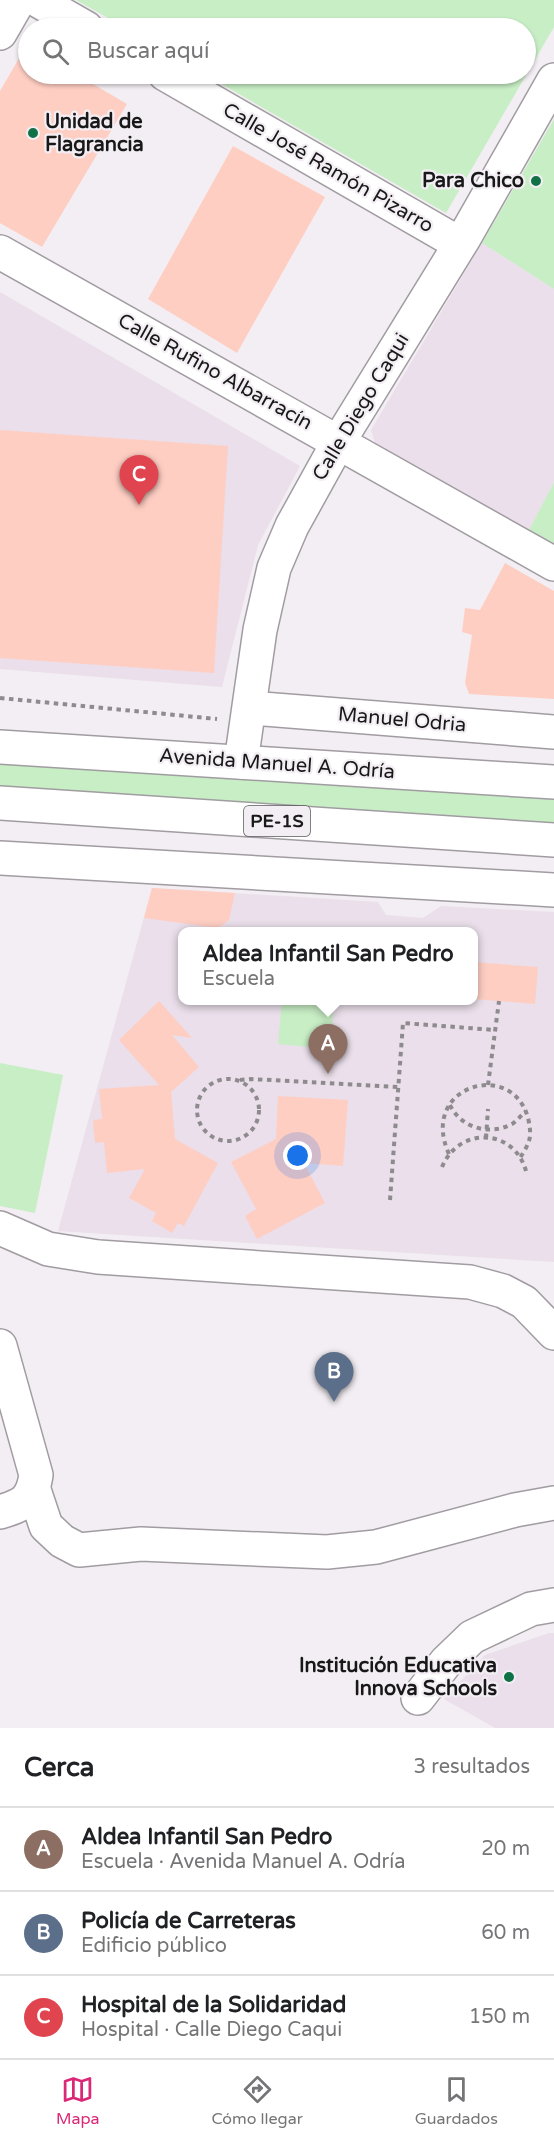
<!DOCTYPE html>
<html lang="es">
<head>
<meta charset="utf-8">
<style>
  :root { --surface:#fff; --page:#f2f2f2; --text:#202124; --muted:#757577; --line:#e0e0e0; --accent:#db2777 }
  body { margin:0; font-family:"Varela Round",sans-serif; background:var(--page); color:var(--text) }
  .you { position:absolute; left:298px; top:1156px; width:21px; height:21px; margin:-15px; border:4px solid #fff; border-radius:50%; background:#1a73e8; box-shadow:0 0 0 9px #1a73e833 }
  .badge { display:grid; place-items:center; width:39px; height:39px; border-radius:50%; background:var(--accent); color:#fff; font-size:20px; font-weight:700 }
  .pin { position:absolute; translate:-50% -50px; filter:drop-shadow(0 2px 3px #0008) }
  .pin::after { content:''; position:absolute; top:32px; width:21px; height:18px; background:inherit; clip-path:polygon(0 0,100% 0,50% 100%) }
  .popup { position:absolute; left:178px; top:927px; width:300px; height:78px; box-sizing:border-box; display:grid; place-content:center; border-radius:12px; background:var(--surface); filter:drop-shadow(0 2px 4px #0005); font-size:20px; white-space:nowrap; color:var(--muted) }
  .popup b { font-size:22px; color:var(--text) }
  .popup::after { content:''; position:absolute; left:50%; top:100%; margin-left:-12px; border:12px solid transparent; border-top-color:var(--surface) }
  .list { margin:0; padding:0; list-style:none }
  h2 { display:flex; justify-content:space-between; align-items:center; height:78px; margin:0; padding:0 24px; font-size:26px }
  h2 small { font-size:20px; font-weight:400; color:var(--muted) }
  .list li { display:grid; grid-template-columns:39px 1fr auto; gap:18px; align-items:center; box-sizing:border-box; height:84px; padding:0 24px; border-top:2px solid var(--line) }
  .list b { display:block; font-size:22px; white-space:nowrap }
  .list p { margin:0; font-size:20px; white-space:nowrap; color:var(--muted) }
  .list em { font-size:20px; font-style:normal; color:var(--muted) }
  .icon { flex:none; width:33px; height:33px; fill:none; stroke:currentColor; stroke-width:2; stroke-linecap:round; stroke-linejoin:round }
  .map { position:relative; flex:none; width:554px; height:1728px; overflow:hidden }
  .search { position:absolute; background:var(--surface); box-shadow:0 2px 4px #0004; left:18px; right:18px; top:18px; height:66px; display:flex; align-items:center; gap:15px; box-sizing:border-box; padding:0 21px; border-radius:33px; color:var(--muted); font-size:22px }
  .sheet { height:330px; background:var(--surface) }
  nav { display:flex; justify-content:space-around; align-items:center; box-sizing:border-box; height:84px; border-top:2px solid var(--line); background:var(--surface); font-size:16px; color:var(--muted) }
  nav a { display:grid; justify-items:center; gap:3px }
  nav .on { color:var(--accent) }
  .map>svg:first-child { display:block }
</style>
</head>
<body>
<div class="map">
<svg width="554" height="1728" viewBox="0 0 554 1728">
  <rect width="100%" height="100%" fill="#f3eef3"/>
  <g fill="#eadfea" fill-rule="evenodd">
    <polygon points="482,243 554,289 554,482 529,530 375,443 371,430"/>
    <polygon points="0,292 300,466 258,545 222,687 0,669"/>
    <path d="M152 888 378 902 386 915 423 918 441 906 554 912V1262L58 1231ZM182 932H473V1000H182Z"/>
    <polygon points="549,1633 554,1633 554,1728 495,1728 444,1699 485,1655"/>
  </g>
  <g fill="#c8eec5">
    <polygon points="76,0 554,0 554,27 446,213 204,74 526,74 526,28 126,28"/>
    <polygon points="554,119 554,289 482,243"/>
    <polygon points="554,482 554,544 529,530"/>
    <polygon points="0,761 554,796 554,827 0,791"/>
    <polygon points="282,1001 334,1001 330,1049 278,1044"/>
    <polygon points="0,1063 63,1075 35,1213 0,1206"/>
  </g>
  <g fill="#ffcec3">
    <polygon points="28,43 28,74 76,74 127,104 42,247 0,223 0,91"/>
    <polygon points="233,146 325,197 237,353 148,299"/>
    <polygon points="0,430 228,446 214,673 0,658"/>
    <polygon points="505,563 554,591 554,699 469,694 465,683 472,635 462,632 465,608 480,610"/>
    <polygon points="152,888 235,893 229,920 218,928 144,918"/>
    <polygon points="474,962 538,967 535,1004 474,999"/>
    <polygon points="159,1001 192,1038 172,1035 199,1067 171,1092 175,1139 218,1163 184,1226 178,1223 172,1233 152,1221 156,1213 129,1198 145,1169 107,1173 104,1142 95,1143 93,1120 102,1119 99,1089 159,1085 119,1040"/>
    <polygon points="278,1096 348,1100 343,1166 304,1163 325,1203 257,1239 245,1216 256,1209 231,1162 276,1139"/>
  </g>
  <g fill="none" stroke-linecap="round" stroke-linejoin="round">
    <g stroke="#a19ca1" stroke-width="36">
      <g id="minor">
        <polyline points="37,0 86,28"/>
        <polyline points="0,33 19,0"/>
        <polyline points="165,74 460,244"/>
        <polyline points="0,252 554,564"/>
        <polyline points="250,708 554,732"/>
        <polyline points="241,762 260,630 274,568 292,526 339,441 464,238 554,80"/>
        <polyline points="0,858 554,890"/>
        <polyline points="0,1228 48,1249 98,1257 470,1282 503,1291 524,1302 554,1333"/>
        <path d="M0 1346 36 1475C32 1501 23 1505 0 1512"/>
        <polyline points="34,1490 46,1526 62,1541 79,1550 141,1544 327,1552 376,1547 515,1510 554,1503"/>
        <polyline points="418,1698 446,1662 472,1637 531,1609 554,1605"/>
      </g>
    </g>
    <g stroke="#a19ca1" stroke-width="36">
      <g id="highway">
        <polyline points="0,747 554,782"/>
        <polyline points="0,803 554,840"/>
      </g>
    </g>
    <g stroke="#8e8b8e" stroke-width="4" stroke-dasharray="4.5 4.5" stroke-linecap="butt">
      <polyline points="0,698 217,719"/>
      <circle cx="228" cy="1110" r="31"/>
      <polyline points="240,1080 251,1079 398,1087"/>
      <polyline points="488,1085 499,1001"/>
      <path d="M450 1105C461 1128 489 1136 512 1124 517 1121 521 1115 526 1111"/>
      <polyline points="486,1138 488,1109"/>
      <path d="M449 1154C418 1086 512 1058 528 1118 530 1126 531 1134 529 1141 527 1147 523 1153 520 1158"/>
      <path d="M442 1167C459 1126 514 1128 526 1171"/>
      <polyline points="390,1200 403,1023 495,1030"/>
    </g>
    <use href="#minor" stroke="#fff" stroke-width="33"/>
    <use href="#highway" stroke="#fff" stroke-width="33"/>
  </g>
  <g fill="#117146" stroke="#f3eef3" stroke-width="2">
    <circle cx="33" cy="133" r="6"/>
    <circle cx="536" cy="181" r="6"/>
    <circle cx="509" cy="1677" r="6"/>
  </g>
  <g text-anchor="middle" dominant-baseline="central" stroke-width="4.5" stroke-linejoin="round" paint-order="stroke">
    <rect fill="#f3eef3" stroke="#5a585a" stroke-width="1.5" x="244" y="806" width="66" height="30" rx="4.5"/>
    <g font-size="18" font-weight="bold" fill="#191819">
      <text x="277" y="821">PE-1S</text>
    </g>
    <g font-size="20" font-weight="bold" fill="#191819" stroke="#f3eef3" text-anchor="end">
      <text x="45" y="122" text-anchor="start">Unidad de<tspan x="45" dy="23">Flagrancia</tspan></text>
      <text x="524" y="181">Para Chico</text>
      <text x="497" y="1666">Institución Educativa<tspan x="497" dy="23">Innova Schools</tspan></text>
    </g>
    <g font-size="20" fill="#191819" stroke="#f3eef3">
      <text transform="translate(328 168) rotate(30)">Calle José Ramón Pizarro</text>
      <text transform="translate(215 372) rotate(29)">Calle Rufino Albarracín</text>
      <text transform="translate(361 407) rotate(-59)">Calle Diego Caqui</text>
      <text transform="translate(402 720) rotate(5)">Manuel Odria</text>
      <text transform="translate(277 764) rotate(4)">Avenida Manuel A. Odría</text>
    </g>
  </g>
</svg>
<div class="you"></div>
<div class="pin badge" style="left:328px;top:1074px;background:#8d6e63">A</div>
<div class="popup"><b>Aldea Infantil San Pedro</b>Escuela</div>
<div class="pin badge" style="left:334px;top:1402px;background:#5c6f8a">B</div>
<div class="pin badge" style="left:139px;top:505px;background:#e0444e">C</div>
<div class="search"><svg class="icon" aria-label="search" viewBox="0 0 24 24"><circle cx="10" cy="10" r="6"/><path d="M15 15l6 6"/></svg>Buscar aquí</div>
</div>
<section class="sheet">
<h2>Cerca<small>3 resultados</small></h2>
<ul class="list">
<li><span class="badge" style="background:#8d6e63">A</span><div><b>Aldea Infantil San Pedro</b><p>Escuela · Avenida Manuel A. Odría</p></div><em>20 m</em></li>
<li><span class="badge" style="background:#5c6f8a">B</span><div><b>Policía de Carreteras</b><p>Edificio público</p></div><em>60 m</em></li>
<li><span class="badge" style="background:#e0444e">C</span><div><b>Hospital de la Solidaridad</b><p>Hospital · Calle Diego Caqui</p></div><em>150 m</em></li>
</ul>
</section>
<nav>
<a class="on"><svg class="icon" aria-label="map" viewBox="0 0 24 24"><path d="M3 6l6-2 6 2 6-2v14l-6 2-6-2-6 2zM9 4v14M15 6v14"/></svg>Mapa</a>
<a><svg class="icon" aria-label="directions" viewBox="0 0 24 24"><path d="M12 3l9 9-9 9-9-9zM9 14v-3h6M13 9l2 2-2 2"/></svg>Cómo llegar</a>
<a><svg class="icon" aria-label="saved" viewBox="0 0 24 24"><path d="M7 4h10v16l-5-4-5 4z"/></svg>Guardados</a>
</nav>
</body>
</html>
